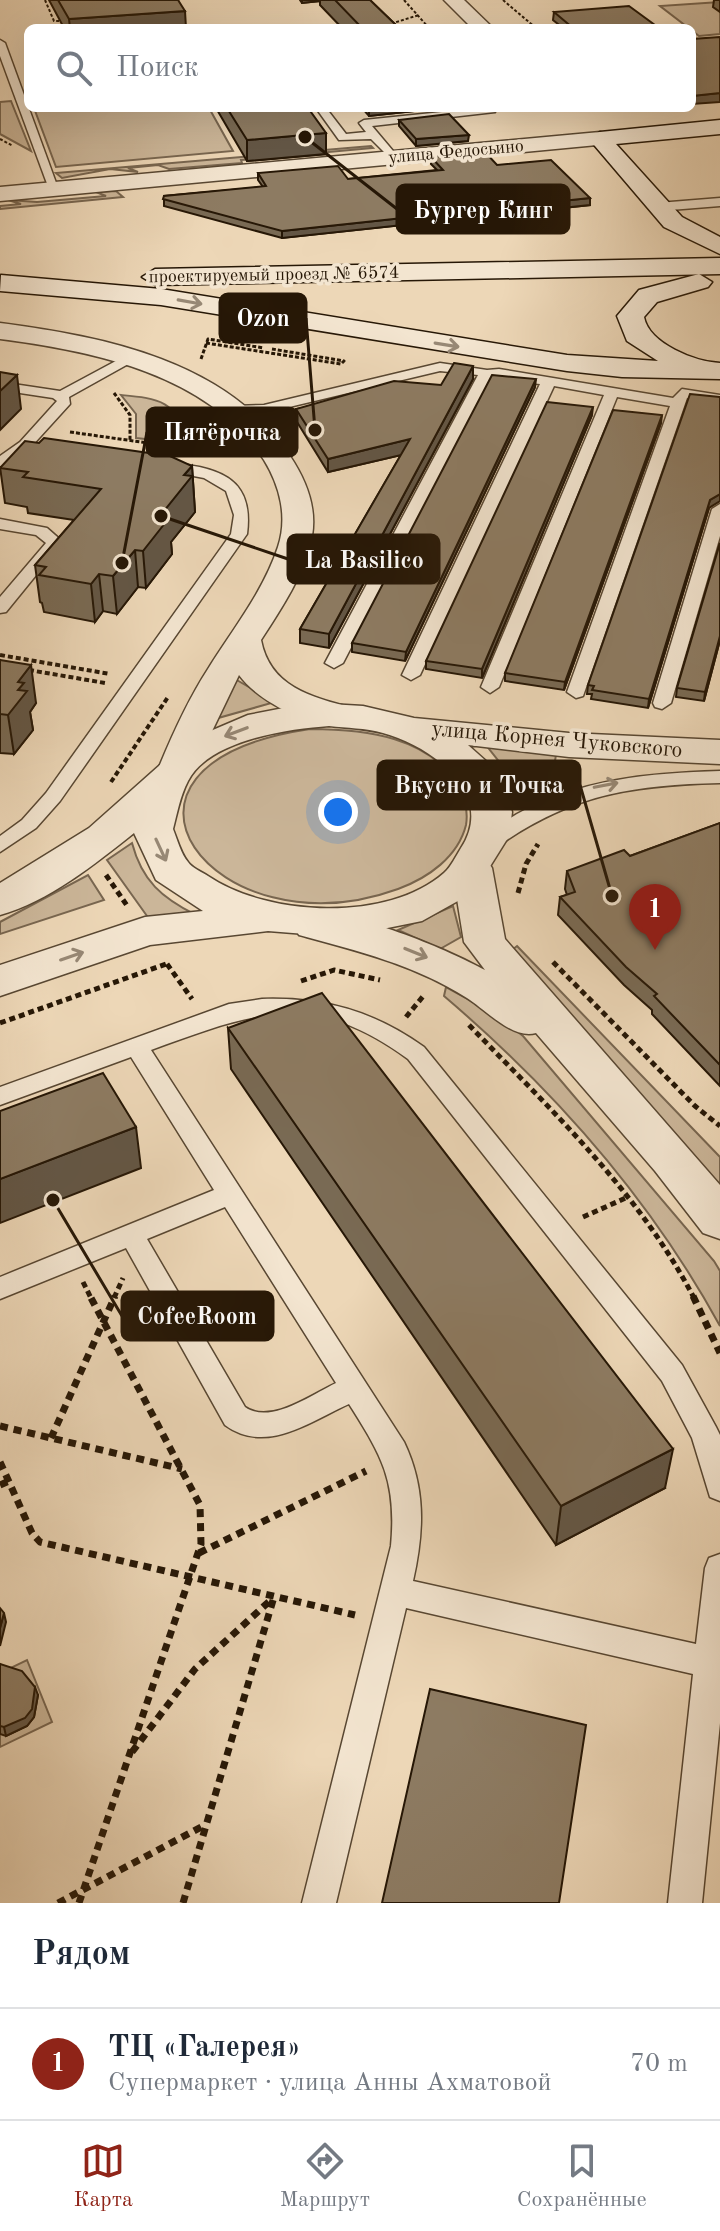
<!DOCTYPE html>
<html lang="ru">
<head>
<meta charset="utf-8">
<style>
  :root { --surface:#fff; --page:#f2f2f3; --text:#1f2937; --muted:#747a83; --line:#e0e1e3; --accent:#8f2418 }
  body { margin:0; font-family:"Old Standard TT",serif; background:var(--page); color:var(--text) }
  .you { position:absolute; left:338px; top:812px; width:28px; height:28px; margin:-20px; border:6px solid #fff; border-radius:50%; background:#1a73e8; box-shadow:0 0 0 12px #1a73e833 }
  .badge { display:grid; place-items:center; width:52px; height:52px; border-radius:50%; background:var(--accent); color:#fff; font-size:26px; font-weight:700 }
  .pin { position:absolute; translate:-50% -66px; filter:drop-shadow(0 2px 4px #0008) }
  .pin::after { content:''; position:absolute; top:42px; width:28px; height:24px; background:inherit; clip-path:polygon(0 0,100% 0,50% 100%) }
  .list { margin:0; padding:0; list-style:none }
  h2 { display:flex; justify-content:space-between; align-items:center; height:104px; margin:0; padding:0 32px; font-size:34px }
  h2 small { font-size:26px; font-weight:400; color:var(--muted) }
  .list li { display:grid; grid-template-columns:52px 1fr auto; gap:24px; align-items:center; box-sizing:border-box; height:112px; padding:0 32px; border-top:2px solid var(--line) }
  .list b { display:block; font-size:30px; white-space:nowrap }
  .list p { margin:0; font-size:26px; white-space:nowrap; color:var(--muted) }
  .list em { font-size:26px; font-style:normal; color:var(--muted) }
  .icon { flex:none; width:44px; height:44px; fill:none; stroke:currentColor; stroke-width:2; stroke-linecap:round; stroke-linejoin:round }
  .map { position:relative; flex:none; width:720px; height:1903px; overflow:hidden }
  .search { position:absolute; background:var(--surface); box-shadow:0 8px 32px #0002; left:24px; right:24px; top:24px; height:88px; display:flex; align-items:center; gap:20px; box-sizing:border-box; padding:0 28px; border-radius:12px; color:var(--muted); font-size:30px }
  .sheet { height:216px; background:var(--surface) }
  nav { display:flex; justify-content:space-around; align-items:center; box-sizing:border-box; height:112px; border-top:2px solid var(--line); background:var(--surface); font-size:22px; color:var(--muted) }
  nav a { display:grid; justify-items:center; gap:4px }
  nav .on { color:var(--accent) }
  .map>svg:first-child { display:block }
</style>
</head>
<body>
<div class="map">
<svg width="720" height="1903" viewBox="0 0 720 1903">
  <rect width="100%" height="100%" fill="#edd7b7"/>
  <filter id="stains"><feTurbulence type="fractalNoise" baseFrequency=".0025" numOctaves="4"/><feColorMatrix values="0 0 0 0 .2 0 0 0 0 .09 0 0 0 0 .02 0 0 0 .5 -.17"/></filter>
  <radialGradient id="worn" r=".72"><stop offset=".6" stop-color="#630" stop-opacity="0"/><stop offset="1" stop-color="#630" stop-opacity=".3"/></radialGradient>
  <g fill="#cbb699" stroke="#786650" stroke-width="2">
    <polygon points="720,2 720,34 699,36 660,6"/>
    <polygon points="11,101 31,151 0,134 0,102"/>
    <polygon points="34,108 209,108 233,151 56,167"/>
    <polygon points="371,146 373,148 241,160 242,163 169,169 158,165 128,168 138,172 110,169 62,178 56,173"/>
    <polygon points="116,191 123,197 0,209 0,206 21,204 8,200 37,202 106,196 96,192"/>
    <path d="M121 395C154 398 183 400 182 443L136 438V414Z"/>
    <polygon points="235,679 275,702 211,720"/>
    <path d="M310 729C363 729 433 736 460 790 465 800 468 813 466 825 458 857 428 878 398 889 214 956 69 765 310 729Z"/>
    <polygon points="486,745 556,755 551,784 518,802 512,778"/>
    <path d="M132 843C142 881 162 898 196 915L152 923 107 860Z"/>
    <polygon points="88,875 104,900 0,934 0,922"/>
    <polygon points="453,906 461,937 440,949 398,930"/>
    <polygon points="517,946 720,1157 720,1189 507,954"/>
    <path d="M446 987 497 1015 523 1036 714 1261 720 1271V1326C651 1200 553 1089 444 996Z"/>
    <polygon points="27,1660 52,1722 0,1747 0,1673"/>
  </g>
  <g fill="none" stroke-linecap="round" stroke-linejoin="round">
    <g stroke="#584732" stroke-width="3">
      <g id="service">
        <polygon points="0,40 5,43 59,191 49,189 0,56"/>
        <polygon points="316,108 326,108 346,134 366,132 359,123 364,120 481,108 492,108 495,112 372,126 399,158 393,161 371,139 339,140"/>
        <polygon points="720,198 720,206 658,211 652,207 658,203"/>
        <polygon points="127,355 139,358 69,397 70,404 30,448 0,468 0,456 20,442 57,401 53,398 0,390 0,382 60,391"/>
        <polygon points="440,363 487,370 499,369 673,398 682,389 720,395 720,403 687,398 583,696 576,698 567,692 670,406 617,397 499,687 490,693 481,687 604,395 554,386 420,675 411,680 402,675 540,384 490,379 343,663 334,668 325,663 478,375 440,371 264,413 234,414 227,410 234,406 264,405"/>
        <path d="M162 461C212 468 255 472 247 534L60 801 36 828 0 852V836L22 820 46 793 231 534 234 515 226 491 204 478 157 469 154 466Z"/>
        <polygon points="720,504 720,536 671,703 662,709 655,707 653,703 712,509"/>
        <polygon points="0,519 47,528 63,542 6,612 0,613 0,597 46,543 36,535 0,529"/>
        <path d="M720 771V783C630 785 570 795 495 848L488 849 478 843C487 831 504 822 517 814 581 779 649 773 720 771Z"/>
        <path d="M262 999C323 997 374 1011 424 1047L682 1365 716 1427 720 1435V1501L710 1497 692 1438 662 1381 408 1059C311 988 253 1013 151 1050L404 1442C426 1488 424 1532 413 1581L696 1644 705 1568 709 1558 720 1554V1723L702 1903H668L693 1674 406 1608 336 1903H302L391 1546C397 1481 382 1456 349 1404 309 1422 266 1455 225 1425L126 1248 0 1299V1277L214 1190 131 1057 0 1105V1087L229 1004ZM225 1207 336 1383C311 1395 270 1425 245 1407L147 1239Z"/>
      </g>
    </g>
    <g stroke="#584732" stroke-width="3">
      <g id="minor">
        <path d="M0 323C106 337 228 361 290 456 306 480 317 507 312 536 305 574 281 609 261 640 270 687 311 697 353 708L358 716 353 724C318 732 259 703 239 675L191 775 178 778 165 775 159 767C173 733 188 700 208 669 233 629 263 592 278 547 288 517 280 486 264 460 209 374 93 351 0 339Z"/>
        <path d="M472 855 486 859 492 868 505 939 720 1185V1239L703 1233 655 1171 536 1033C513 1040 486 1010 467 998 415 965 358 951 299 935L293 925 299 915C342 904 446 949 485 970L464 942 452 868 458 859Z"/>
      </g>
    </g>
    <g stroke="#584732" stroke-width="3">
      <g id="tertiary">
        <polygon points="444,0 464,0 493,28 472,28"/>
        <polygon points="600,132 608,134 611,139 608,144 0,201 0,187"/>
        <path d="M329 704 363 706 414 718 569 733 720 740V764L569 757 468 745 486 761 505 790 512 812 509 836 474 892 422 921 343 937 268 931 150 945 0 996V965L145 917 203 911 156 880 134 833C95 864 48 902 0 915V883L89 828 187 741 248 715 294 706ZM329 726C347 728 365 728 383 733 431 746 497 793 461 848 456 856 451 867 444 873 387 923 267 916 208 876 202 872 192 868 188 862 181 854 177 839 173 829 177 814 180 796 188 781 209 740 288 729 329 726Z"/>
      </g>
    </g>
    <g stroke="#261706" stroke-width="3">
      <g id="secondary">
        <polygon points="720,120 720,134 616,144 682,217 720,237 720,254 664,227 589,139 600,132"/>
        <polygon points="720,258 720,274 155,285 142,277 155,269"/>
        <path d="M699 274 712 282 708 287 657 302 644 317C649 344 696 362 720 363V379L622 377 567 371 161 305 0 291 1 275 161 289 567 355 658 361 627 341 617 316 639 290Z"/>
      </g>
    </g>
    <g stroke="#261706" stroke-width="2" stroke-dasharray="3 2" stroke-linecap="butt">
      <polyline points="45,0 54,21 59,21"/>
      <polyline points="404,0 429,28"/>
      <polyline points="503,0 536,28"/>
      <polyline points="377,28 419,15"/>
      <polyline points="0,139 13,146"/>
    </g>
    <g stroke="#261706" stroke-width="3" stroke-dasharray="4 2" stroke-linecap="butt">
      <polyline points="206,343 341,364 344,361 272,349"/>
      <polyline points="201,359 208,339 264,348"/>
      <polyline points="114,393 130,415 130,441"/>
      <polyline points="70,432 155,444"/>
    </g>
    <g stroke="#261706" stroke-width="4" stroke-dasharray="5 3" stroke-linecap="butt">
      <polyline points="0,655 110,674"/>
      <polyline points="29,670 105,683"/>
      <polyline points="111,782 168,697"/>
    </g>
    <g stroke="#261706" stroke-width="5" stroke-dasharray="6 4" stroke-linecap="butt">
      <polyline points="106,875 128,907"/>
      <polyline points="518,893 526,864 538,844"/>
      <polyline points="553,962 695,1106 720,1126"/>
      <polyline points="167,964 192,999"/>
      <polyline points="301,981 334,970 380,980"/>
      <polyline points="406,1017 425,994"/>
      <polyline points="0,1023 169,963"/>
      <path d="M469 1025C551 1110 639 1192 694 1298"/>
      <polyline points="583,1217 628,1197"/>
      <polyline points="83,1282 91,1298"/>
      <polyline points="114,1298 123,1278"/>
    </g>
    <g stroke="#261706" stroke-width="7" stroke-dasharray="8 6" stroke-linecap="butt">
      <polyline points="693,1296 720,1353"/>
      <polyline points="0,1426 182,1469"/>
      <polyline points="51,1438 115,1296"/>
      <polyline points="0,1462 32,1533 40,1542 355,1615"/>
      <polyline points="0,1485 9,1481"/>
      <polyline points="199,1553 366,1471"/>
      <polyline points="132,1752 195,1669 273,1598"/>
      <polyline points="58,1903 205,1825"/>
      <polyline points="79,1903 201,1544 200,1505 90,1296"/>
      <polyline points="183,1903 274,1597"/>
    </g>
    <use href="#service" fill="#f3e5d0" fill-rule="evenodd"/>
    <use href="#minor" fill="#f3e5d0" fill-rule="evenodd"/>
    <use href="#tertiary" fill="#f3e5d0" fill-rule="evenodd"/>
    <use href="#secondary" fill="#f3e5d0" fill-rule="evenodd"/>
  </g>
  <g fill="#796a54" stroke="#261706" stroke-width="2">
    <polygon points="49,0 178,0 186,28 64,28"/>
    <polygon points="300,0 370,0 399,28 342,28 320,5 320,1 302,3"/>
    <polygon points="714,0 720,0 720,12 713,7"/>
    <polygon points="554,12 659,28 563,28 553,20"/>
    <polygon points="216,108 308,108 326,154 247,161"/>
    <polygon points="362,108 442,108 369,116"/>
    <polygon points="399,120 468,141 416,146 399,126"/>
    <polygon points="431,157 497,165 590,198 590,205 282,238 164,206 164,196 263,187 258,180 258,173 348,179 437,170 431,164"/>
    <polygon points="473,379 329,648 300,643 300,629 401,455 328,472 297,422 296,409 441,385"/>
    <polygon points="535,387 405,661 352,652 352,643"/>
    <polygon points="592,415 482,678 426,669 426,661"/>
    <polygon points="661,423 564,690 505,681 505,673"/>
    <polygon points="192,466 195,512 171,542 172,554 146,588 138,587 117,614 103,611 95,622 44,612 42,603 40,602 35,565 74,520 28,513 27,507 5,503 0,467"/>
    <polygon points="709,508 648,708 591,699 592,694 587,694 588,685"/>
    <polygon points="720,543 720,640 704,701 676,697 677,688"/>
    <polygon points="0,660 36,703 30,712 33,730 14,754 0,753"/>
    <polygon points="720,823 720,1086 652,1014 652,1010 624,985 558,915 560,897 567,895 565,889 567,871 630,856"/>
    <polygon points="228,1028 665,1488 556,1545 231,1069"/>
    <polygon points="0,1664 38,1695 34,1717 27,1726 6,1736 0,1734"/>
  </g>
  <g fill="#635645" stroke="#261706" stroke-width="2">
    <polygon points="302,0 320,0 320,1 302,3"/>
    <polygon points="185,11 186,28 70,28 69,19"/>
    <polygon points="720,93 720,102 692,104 692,96"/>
    <polygon points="369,108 442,108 369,116"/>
    <polygon points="326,133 326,154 247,161 247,140"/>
    <polygon points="469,135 468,141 416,146 416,139"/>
    <polygon points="590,198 590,205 282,238 282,231"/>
    <polygon points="473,366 473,379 329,648 329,634"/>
    <polygon points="17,375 21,409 0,430 0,391"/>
    <polygon points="536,379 535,387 405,661 406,652"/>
    <polygon points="593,407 592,415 482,678 482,669"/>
    <polygon points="662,415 661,423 564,690 565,682"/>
    <polygon points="410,439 410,453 328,472 328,459"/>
    <polygon points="192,466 195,512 171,542 172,554 146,588 143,551 160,516 184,475"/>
    <polygon points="720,494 720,501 709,508 648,708 649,699 710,500"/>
    <polygon points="135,550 138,587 117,614 113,576"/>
    <polygon points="99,574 103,611 95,622 91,584"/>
    <polygon points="720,636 720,640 704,701 705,692"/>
    <polygon points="31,665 36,703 30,712 33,730 14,754 8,715 18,682"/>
    <polygon points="136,1127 141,1168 0,1223 0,1179"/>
    <polygon points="673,1449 665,1488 556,1545 561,1506"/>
    <polygon points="4,1613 6,1622 0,1646 0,1628"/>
    <polygon points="35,1687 38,1695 34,1717 27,1726 6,1736 4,1727"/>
  </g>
  <g fill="#8d7b62" stroke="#261706" stroke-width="2">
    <polygon points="58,0 178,0 185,11 69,19"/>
    <polygon points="335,0 370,0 399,28 362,28"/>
    <polygon points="629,6 659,28 573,28 554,12"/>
    <polygon points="720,37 720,93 692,96 692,39"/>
    <polygon points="227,108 308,108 326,133 247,140"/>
    <polygon points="449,114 469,135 416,139 399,120"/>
    <polygon points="485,152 497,165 551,160 590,198 282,231 163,199 164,196 266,186 258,173 338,166 348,179 443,170 431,157"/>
    <polygon points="454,363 473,366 329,634 300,629 410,439 328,459 296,409 394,381 441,385"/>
    <polygon points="0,372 17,375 0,391"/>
    <polygon points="492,375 536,379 406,652 352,643"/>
    <polygon points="690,394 720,397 720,494 710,500 649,699 592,690 594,686 588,685"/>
    <polygon points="547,402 593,407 482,669 426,661"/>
    <polygon points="613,410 662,415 565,682 505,673"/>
    <polygon points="44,438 170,456 192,466 184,475 192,476 160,516 169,518 143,551 135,550 113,576 99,574 91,584 39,575 46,567 35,565 101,489 23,477 28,472 0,468 25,441 39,443"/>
    <polygon points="720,543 720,636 705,692 677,688"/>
    <polygon points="0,660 31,665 18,682 24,683 18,690 27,691 8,715 0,714"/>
    <polygon points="720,823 720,1065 654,996 657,994 626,967 560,897 575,892 567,871 624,850 630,856"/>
    <polygon points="322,993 673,1449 561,1506 228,1028"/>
    <polygon points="103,1073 136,1127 0,1179 0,1111"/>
    <polygon points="0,1608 4,1613 0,1628"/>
    <polygon points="0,1664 22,1671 35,1687 32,1709 25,1718 4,1727 0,1726"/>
    <polygon points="430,1689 586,1725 559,1903 382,1903"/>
  </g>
  <defs><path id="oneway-shaft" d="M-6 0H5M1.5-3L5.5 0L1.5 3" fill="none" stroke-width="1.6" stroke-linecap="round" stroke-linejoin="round" transform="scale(2)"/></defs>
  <g stroke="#978875">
    <use href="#oneway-shaft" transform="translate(190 302) rotate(10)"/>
    <use href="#oneway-shaft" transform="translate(447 345) rotate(9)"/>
    <use href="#oneway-shaft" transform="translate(236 732) rotate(159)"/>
    <use href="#oneway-shaft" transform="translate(606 785) rotate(-11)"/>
    <use href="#oneway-shaft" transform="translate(161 850) rotate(65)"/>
    <use href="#oneway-shaft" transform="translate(416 953) rotate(22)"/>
    <use href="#oneway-shaft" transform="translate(72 956) rotate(-19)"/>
  </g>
  <g text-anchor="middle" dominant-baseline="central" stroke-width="7" stroke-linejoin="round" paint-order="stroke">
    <g font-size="18" fill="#261706" stroke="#f3e5d0">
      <text transform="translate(456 152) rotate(-5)">улица Федосьино</text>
      <text transform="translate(274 275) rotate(-1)">проектируемый проезд № 6574</text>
    </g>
    <g font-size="22" fill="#261706" stroke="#f3e5d0">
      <text transform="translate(557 740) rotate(5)">улица Корнея Чуковского</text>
    </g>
  </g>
  <path fill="none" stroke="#261706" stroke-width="3" d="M305 137L397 209M315 430L306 318M122 563L147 432M161 516L288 559M612 896L580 785M53 1200L122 1316"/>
  <g fill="#261706" stroke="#f3e5d0" stroke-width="3">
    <circle cx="305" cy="137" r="8"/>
    <circle cx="315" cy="430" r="8"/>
    <circle cx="122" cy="563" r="8"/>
    <circle cx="161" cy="516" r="8"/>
    <circle cx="612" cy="896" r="8"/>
    <circle cx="53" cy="1200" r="8"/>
  </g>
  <g fill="#261706" stroke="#261706" stroke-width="3">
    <rect x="397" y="185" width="172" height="48" rx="8"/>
    <rect x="220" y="294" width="86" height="48" rx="8"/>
    <rect x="147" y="408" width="150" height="48" rx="8"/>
    <rect x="288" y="535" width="151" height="48" rx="8"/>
    <rect x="378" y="761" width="202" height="48" rx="8"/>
    <rect x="122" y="1292" width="151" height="48" rx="8"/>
  </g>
  <g font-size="24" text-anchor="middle" font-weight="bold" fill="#fff">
    <text x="483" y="218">Бургер Кинг</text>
    <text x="263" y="326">Ozon</text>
    <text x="222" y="440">Пятёрочка</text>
    <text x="364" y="568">La Basilico</text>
    <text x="479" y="793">Вкусно и Точка</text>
    <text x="197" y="1324">CofeeRoom</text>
  </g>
  <rect width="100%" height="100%" filter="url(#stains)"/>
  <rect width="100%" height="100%" fill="url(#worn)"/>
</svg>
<div class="you"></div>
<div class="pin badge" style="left:655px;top:950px">1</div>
<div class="search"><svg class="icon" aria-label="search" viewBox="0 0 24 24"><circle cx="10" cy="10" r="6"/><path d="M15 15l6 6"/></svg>Поиск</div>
</div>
<section class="sheet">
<h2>Рядом<small></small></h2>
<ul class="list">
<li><span class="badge">1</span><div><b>ТЦ «Галерея»</b><p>Супермаркет · улица Анны Ахматовой</p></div><em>70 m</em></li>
</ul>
</section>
<nav>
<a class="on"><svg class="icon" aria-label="map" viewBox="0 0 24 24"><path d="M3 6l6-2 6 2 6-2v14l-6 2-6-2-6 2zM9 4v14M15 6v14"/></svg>Карта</a>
<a><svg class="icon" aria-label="directions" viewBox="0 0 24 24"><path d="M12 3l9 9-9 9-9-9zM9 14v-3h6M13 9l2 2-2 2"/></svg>Маршрут</a>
<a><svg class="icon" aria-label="saved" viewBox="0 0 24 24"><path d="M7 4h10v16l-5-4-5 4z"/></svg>Сохранённые</a>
</nav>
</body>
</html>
